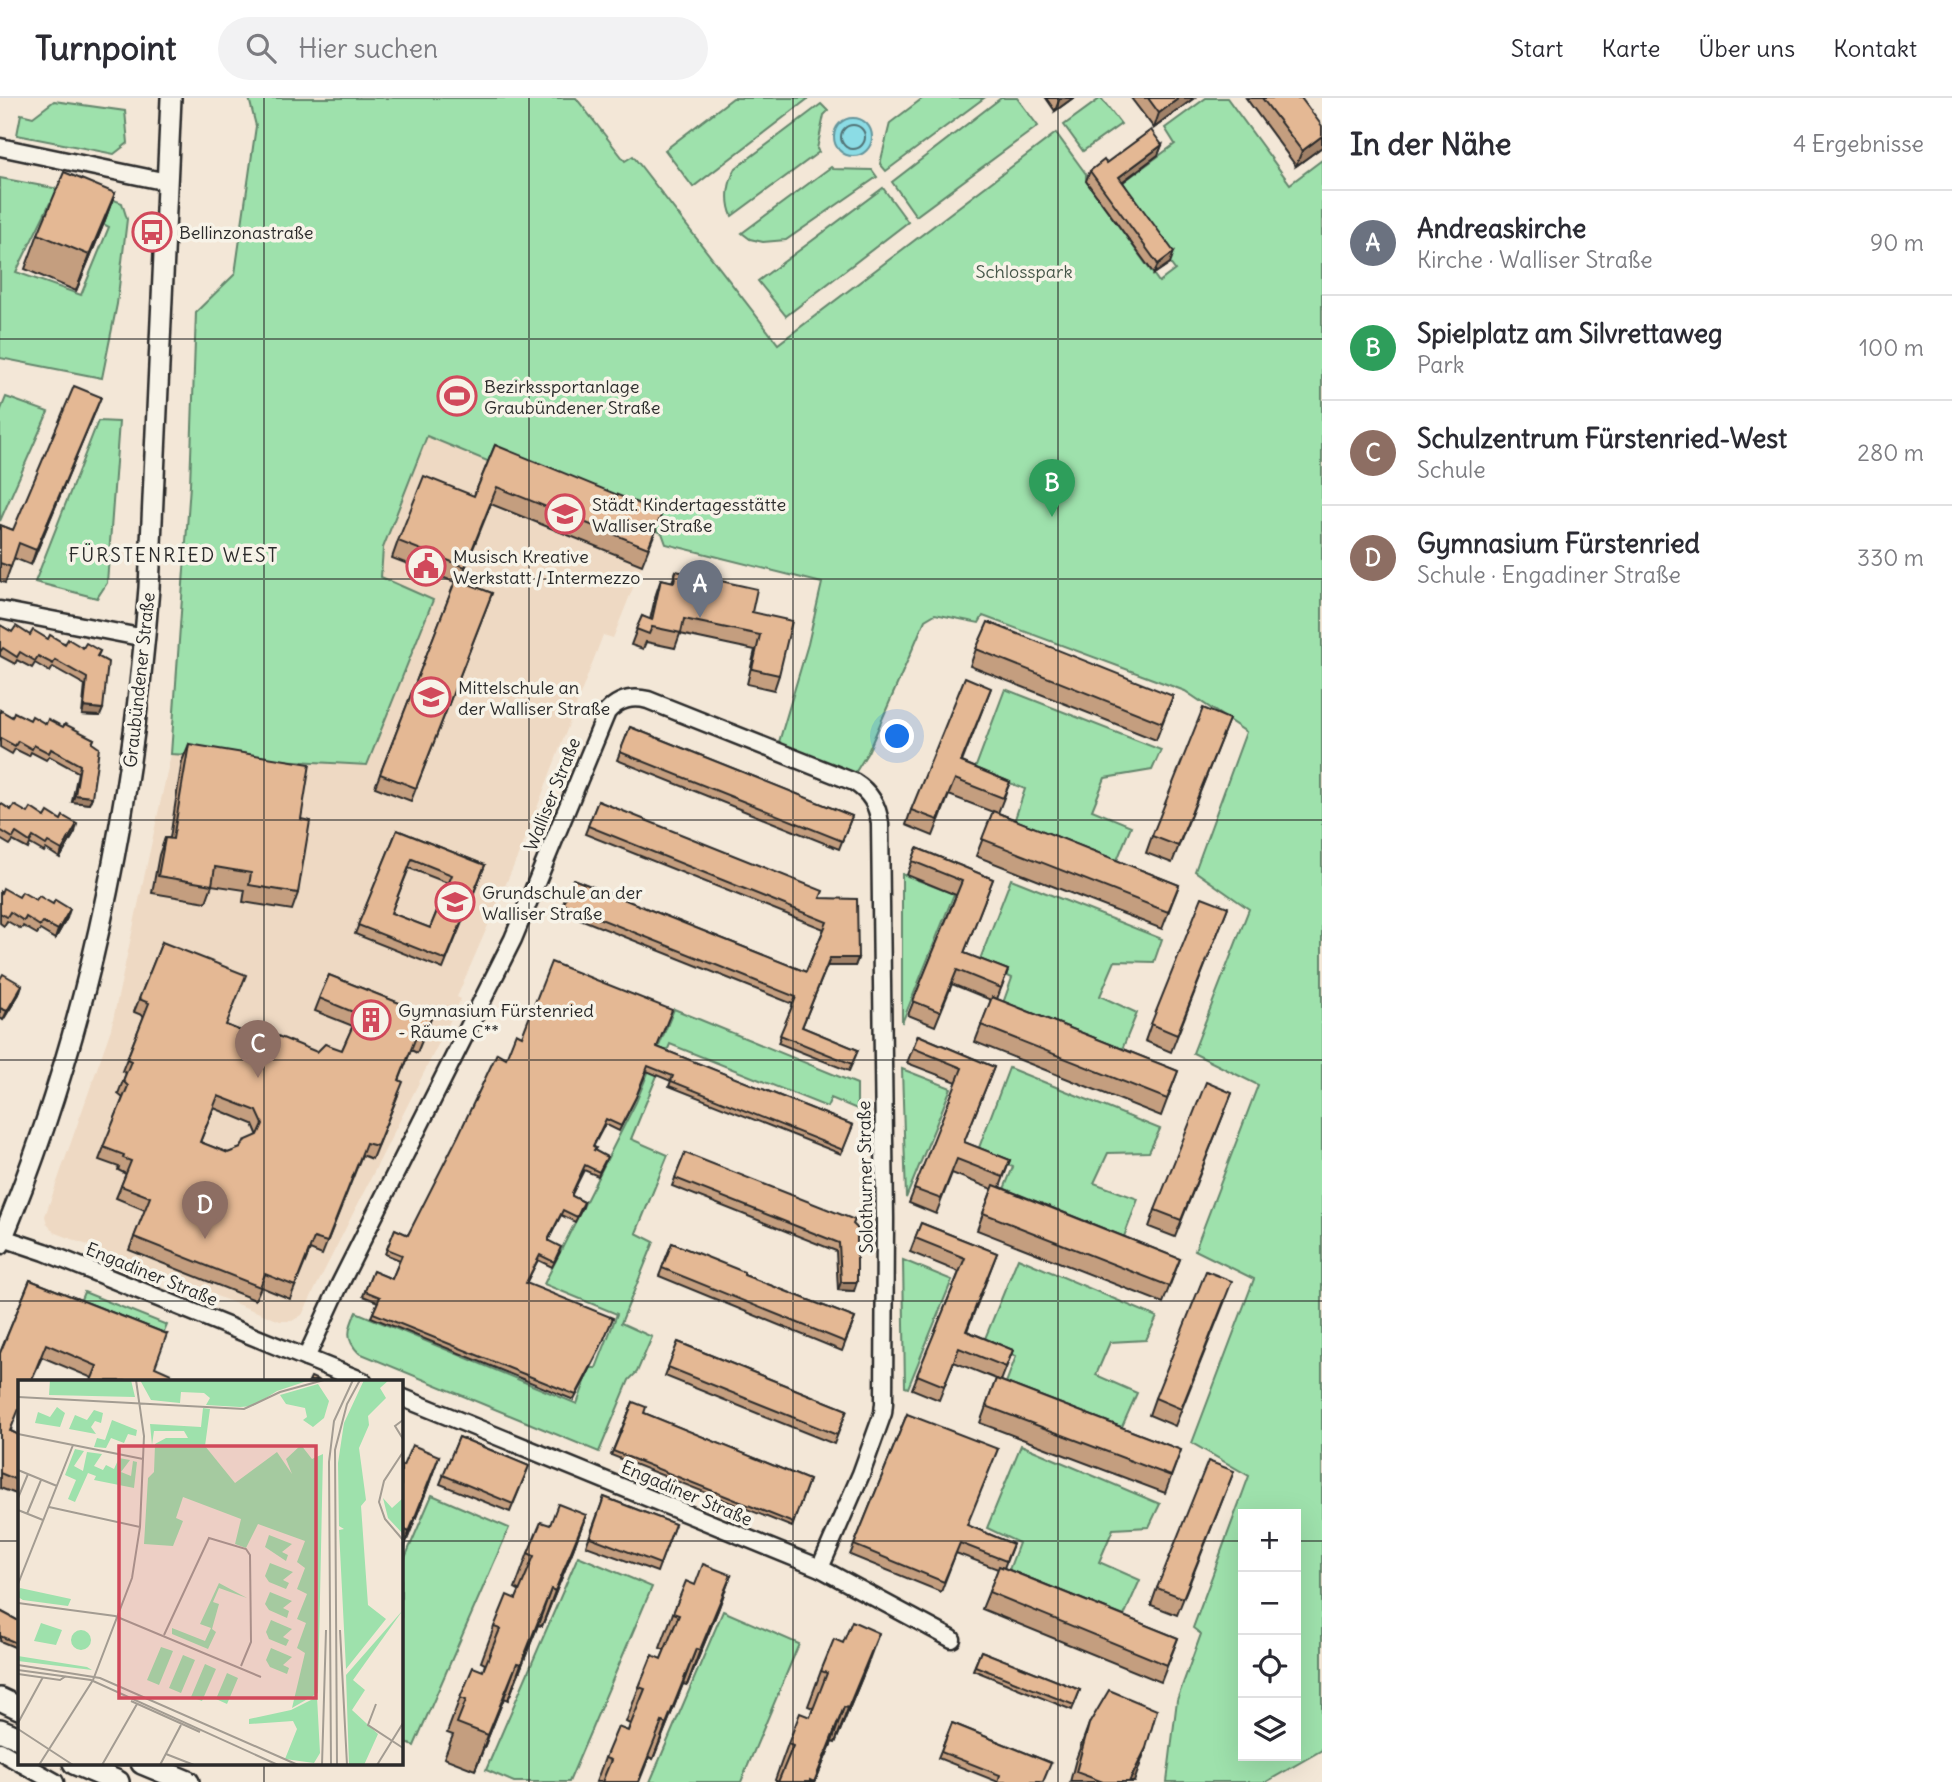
<!DOCTYPE html>
<html lang="de">
<head>
<meta charset="utf-8">
<style>
  :root { --surface:#fff; --page:#f2f2f3; --text:#2b2b33; --muted:#7c7c81; --line:#e1e1e2; --accent:#d1495b }
  body { margin:0; font-family:Delius,sans-serif; background:var(--page); color:var(--text) }
  .controls { position:absolute; right:21px; bottom:21px; display:grid; overflow:hidden; border-radius:0px; box-shadow:0 7px 28px #0002 }
  .controls button { width:63px; height:63px; display:grid; place-items:center; padding:0; border:0; border-bottom:2px solid var(--line); background:var(--surface); color:var(--text); font:35px sans-serif }
  .you { position:absolute; left:898px; top:639px; width:24px; height:24px; margin:-18px; border:5px solid #fff; border-radius:50%; background:#1a73e8; box-shadow:0 0 0 10px #1a73e833 }
  .badge { display:grid; place-items:center; width:46px; height:46px; border-radius:50%; background:var(--accent); color:#fff; font-size:23px; font-weight:700 }
  .pin { position:absolute; translate:-50% -58px; filter:drop-shadow(0 2px 4px #0008) }
  .pin::after { content:''; position:absolute; top:37px; width:24px; height:21px; background:inherit; clip-path:polygon(0 0,100% 0,50% 100%) }
  .list { margin:0; padding:0; list-style:none }
  h2 { display:flex; justify-content:space-between; align-items:center; height:91px; margin:0; padding:0 28px; font-size:30px }
  h2 small { font-size:23px; font-weight:400; color:var(--muted) }
  .list li { display:grid; grid-template-columns:46px 1fr auto; gap:21px; align-items:center; box-sizing:border-box; height:105px; padding:0 28px; border-top:2px solid var(--line) }
  .list b { display:block; font-size:26px; white-space:nowrap }
  .list p { margin:0; font-size:23px; white-space:nowrap; color:var(--muted) }
  .list em { font-size:23px; font-style:normal; color:var(--muted) }
  .icon { flex:none; width:38px; height:38px; fill:none; stroke:currentColor; stroke-width:2; stroke-linecap:round; stroke-linejoin:round }
  .map { position:relative; flex:none; width:1322px; height:1684px; overflow:hidden }
  header { display:flex; align-items:center; gap:42px; box-sizing:border-box; height:98px; padding:0 35px; background:var(--surface); border-bottom:2px solid var(--line) }
  header strong { font-size:33px }
  nav { display:flex; gap:38px; margin-inline-start:auto; font-size:24px }
  .search { width:490px; height:63px; background:var(--page); display:flex; align-items:center; gap:18px; box-sizing:border-box; padding:0 24px; border-radius:38px; color:var(--muted); font-size:26px }
  main { display:flex }
  aside { flex:1; background:var(--surface) }
  .map>svg:first-child { display:block }
</style>
</head>
<body>
<header>
<strong>Turnpoint</strong>
<div class="search"><svg class="icon" aria-label="search" viewBox="0 0 24 24"><circle cx="10" cy="10" r="6"/><path d="M15 15l6 6"/></svg>Hier suchen</div>
<nav><a>Start</a><a>Karte</a><a>Über uns</a><a>Kontakt</a></nav>
</header>
<main>
<div class="map">
<svg width="1322" height="1684" viewBox="0 0 1322 1684">
  <rect width="100%" height="100%" fill="#f3e7d7"/>
  <filter id="ink" filterUnits="userSpaceOnUse"><feTurbulence type="fractalNoise" baseFrequency=".0143" numOctaves="2"/><feDisplacementMap in="SourceGraphic" scale="14" xChannelSelector="R" yChannelSelector="G"/><feConvolveMatrix kernelMatrix="1 2 1 2 8 2 1 2 1" color-interpolation-filters="sRGB"/></filter>
  <g filter="url(#ink)">
    <polygon fill="#eed9c3" points="427,338 656,432 613,540 603,537 524,744 457,899 461,901 302,1217 292,1223 280,1223 54,1134 47,1126 45,1118 111,931 171,656 367,667 433,502 381,479 383,450"/>
    <g fill="#9ee1ac" stroke="#64866c" stroke-width="2" fill-rule="evenodd">
      <path d="M249 0H576L625 63 633 58 778 246 1056 35 1086 76V83L1159 184 1175 172 1130 110 1119 87 1175 46 1165 30 1206 0H1227L1290 86 1322 62V1652L1266 1684H1167L1177 1602 1201 1536 1193 1530 1249 1378 1192 1345 1254 1181 1195 1152 1258 987 1193 955 1249 811 1195 773 1246 634 1185 593 983 518 979 525 935 516 925 522 868 654 852 680 777 651 808 546 822 485 666 446 662 435 427 338 383 450 381 479 433 502 367 667 171 656 190 387 196 214 235 176 256 28ZM1243 1416H1296V1658H1243Z"/>
      <polygon points="733,0 809,0 693,89 665,52"/>
      <polygon points="923,0 984,0 886,73 880,66 890,25"/>
      <polygon points="1001,0 1017,0 1038,28 916,118 892,84"/>
      <polygon points="1101,0 1121,26 1083,53 1064,27"/>
      <polygon points="54,3 125,13 128,45 114,56 17,37 21,16 33,19"/>
      <path d="M821 6 828 13 824 17 817 51 819 54 732 118C725 102 728 84 736 70Z"/>
      <polygon points="831,69 833,71 872,72 877,79 786,142 763,144 750,141 742,135"/>
      <polygon points="0,80 75,94 70,111 50,105 16,174 81,197 109,129 88,118 96,95 122,105 127,121 117,206 102,280 0,260"/>
      <polygon points="883,90 908,124 786,218 758,183"/>
      <polygon points="6,299 48,314 0,423 0,314"/>
      <polygon points="98,323 119,324 107,485 97,500 35,484"/>
      <polygon points="1005,591 1161,652 1152,672 1105,680 1092,712 1131,728 1116,765 1014,724 1025,691 975,671"/>
      <polygon points="902,776 954,796 902,925"/>
      <polygon points="1011,781 1162,841 1154,864 1115,863 1100,898 1137,915 1121,954 1002,908 1012,880 979,864"/>
      <path d="M674 911 857 986V1011L831 1000 827 1009 670 946 631 1041 668 1057 636 1135 654 1144 621 1225 652 1239 637 1274 629 1282 599 1354 359 1255C345 1241 348 1231 356 1214L577 1306 590 1270H596L617 1216 544 1186 636 1004Z"/>
      <polygon points="1009,970 1160,1031 1149,1054 1108,1055 1094,1085 1138,1101 1122,1144 1002,1096 1013,1069 977,1055"/>
      <polygon points="902,971 951,990 906,1100"/>
      <polygon points="1018,1160 1157,1219 1146,1242 1110,1244 1096,1277 1137,1295 1121,1331 1006,1285 1016,1258 984,1243"/>
      <polygon points="903,1162 952,1182 908,1290 905,1289"/>
      <polygon points="84,1194 167,1227 162,1239 79,1206"/>
      <polygon points="1021,1347 1160,1406 1149,1429 1113,1431 1099,1464 1140,1482 1124,1518 1009,1472 1019,1445 987,1430"/>
      <polygon points="432,1397 509,1430 414,1648 401,1643 401,1469"/>
      <polygon points="578,1458 652,1489 569,1684 514,1684 486,1672"/>
      <polygon points="723,1513 799,1546 741,1684 650,1684"/>
    </g>
    <circle fill="#8bdce5" stroke="#65959b" stroke-width="2" cx="853" cy="39" r="19"/>
    <g fill="none" stroke-linecap="round" stroke-linejoin="round">
      <circle stroke="#517275" stroke-width="2" cx="853" cy="39" r="12"/>
      <g stroke="#2b2b2b" stroke-width="21">
        <g id="minor">
          <polyline points="0,49 167,84"/>
          <polyline points="0,512 145,540"/>
          <polyline points="0,1139 45,1154 363,1283"/>
          <path d="M306 1260 339 1188 513 841 607 614C619 601 632 598 648 602L854 684C870 694 878 707 880 726L885 1120 884 1305 883 1315 861 1376 820 1470"/>
          <polyline points="401,1299 820,1470 952,1541"/>
          <polyline points="0,1653 19,1664"/>
          <polyline points="21,1665 55,1684"/>
        </g>
      </g>
      <g stroke="#2b2b2b" stroke-width="24">
        <path id="tertiary" d="M0 1146C87 938 132 714 149 490L171 0"/>
      </g>
      <g stroke="#2b2b2b" stroke-width="26">
        <g id="secondary">
          <polyline points="0,1601 19,1610"/>
          <polyline points="0,1632 19,1640"/>
          <polyline points="74,1665 118,1684"/>
          <polyline points="142,1665 188,1684"/>
        </g>
      </g>
      <use href="#minor" stroke="#f7f3e8" stroke-width="16"/>
      <use href="#tertiary" stroke="#f7f3e8" stroke-width="19"/>
      <use href="#secondary" stroke="#f7f3e8" stroke-width="21"/>
    </g>
    <g fill="#c49e7f" stroke="#2b2b2b" stroke-width="2" fill-rule="evenodd">
      <polygon points="1046,0 1073,0 1055,13"/>
      <polygon points="1131,0 1194,0 1154,30"/>
      <polygon points="1246,0 1301,0 1322,49 1296,68"/>
      <polygon points="1162,47 1158,57 1123,84 1170,165 1154,176 1086,83 1090,73 1106,65"/>
      <polygon points="115,95 102,130 76,193 25,171 38,136"/>
      <polygon points="95,314 31,467 14,460 5,485 0,483 0,427 13,432"/>
      <polygon points="495,347 656,432 642,467 491,406 460,483 492,495 411,703 375,689 455,484 392,460 398,443 474,398"/>
      <polygon points="676,473 752,514 779,577 774,592 747,586 755,552 680,536 675,550 646,544 643,551 631,547 642,518 650,522 656,496 661,481 672,484"/>
      <polygon points="0,527 12,534 30,537 100,553 98,558 100,618 82,617 85,587 53,569 50,574 35,565 32,570 17,562 15,566 0,558"/>
      <polygon points="976,551 1173,598 1156,642 970,568"/>
      <polygon points="991,590 962,664 1010,684 998,715 1179,787 1162,831 976,758 993,714 949,697 933,738 906,727 911,712"/>
      <polygon points="0,612 12,619 63,629 94,641 92,646 92,699 89,706 72,704 78,674 49,658 46,662 31,654 29,658 15,651 12,656 0,649"/>
      <polygon points="1229,621 1172,765 1146,755 1152,738"/>
      <polygon points="630,629 852,718 839,751 617,662"/>
      <polygon points="189,646 301,721 298,795 292,812 243,804 245,792 212,787 206,804 152,795 159,757 165,740 170,740 182,663"/>
      <polygon points="598,703 820,800 858,860 855,868 827,868 802,929 858,952 849,973 778,945 793,906 560,813 573,781 806,874 824,831 585,736"/>
      <polygon points="0,705 11,712 45,719 75,734 60,760 46,751 44,754 30,746 28,751 13,743 10,747 0,741"/>
      <path d="M397 732 485 767 443 871 355 836ZM409 770 448 785 430 830 391 815Z"/>
      <polygon points="917,750 993,781 964,855 1008,872 997,901 1178,973 1161,1018 975,944 991,902 952,886 935,928 908,917 956,797 907,777"/>
      <polygon points="0,794 19,799 67,820 55,841 40,832 37,836 23,828 21,831 7,823 4,828 0,825"/>
      <polygon points="1228,809 1171,954 1145,943 1151,926"/>
      <path d="M162 844 226 927 270 945 317 954 342 952 353 928 315 913 329 877 432 918 417 955 411 952 399 983 398 997 372 1061 362 1057 322 1157 310 1152 290 1201 261 1189 255 1202 129 1152 145 1112 116 1100 126 1076 118 1072 119 1069 99 1062 123 1000 118 996 126 975 122 973 144 918 134 914ZM214 1010 253 1026 258 1038 241 1050 228 1055 200 1044Z"/>
      <polygon points="0,881 19,896 3,922 0,920"/>
      <polygon points="918,937 994,969 964,1044 1010,1062 1000,1089 1180,1161 1163,1205 977,1132 992,1091 952,1075 936,1116 909,1105 957,984 907,965"/>
      <polygon points="522,938 657,949 853,1027 841,1056 669,988 671,983 647,973 634,1003 619,1033 605,1026 593,1049 594,1052 605,1064 598,1078 584,1072 572,1096 572,1098 584,1104 583,1109 575,1124 561,1117 549,1141 549,1143 560,1154 552,1169 538,1162 526,1185 596,1260 574,1302 371,1219 378,1204 363,1198 373,1173 392,1181 400,1162 385,1156 395,1131 408,1137 506,960"/>
      <polygon points="1232,995 1175,1139 1149,1129 1155,1112"/>
      <polygon points="685,1055 853,1126 854,1193 838,1192 836,1153 672,1088"/>
      <polygon points="921,1125 997,1155 967,1233 1013,1252 1001,1283 954,1264 939,1302 912,1291 959,1174 910,1154"/>
      <polygon points="672,1145 744,1177 855,1220 842,1253 659,1178"/>
      <polygon points="30,1182 167,1236 92,1280 42,1259 31,1283 19,1283 11,1333 19,1337 19,1397 0,1390 0,1255"/>
      <polygon points="1226,1200 1175,1328 1149,1317 1155,1300"/>
      <polygon points="678,1244 847,1312 834,1346 665,1278"/>
      <polygon points="996,1281 1181,1352 1165,1395 980,1325"/>
      <polygon points="633,1304 644,1315 809,1382 792,1429 611,1357"/>
      <polygon points="907,1316 967,1427 1013,1446 1004,1470 1178,1540 1161,1584 982,1511 998,1471 956,1455 941,1494 850,1457"/>
      <polygon points="459,1339 529,1368 510,1414 440,1386"/>
      <polygon points="439,1358 426,1394 401,1457 401,1367 403,1368"/>
      <polygon points="1234,1373 1177,1517 1151,1507 1157,1490"/>
      <polygon points="604,1399 675,1426 657,1474 586,1448"/>
      <polygon points="586,1417 573,1452 542,1528 538,1527 508,1602 504,1600 475,1672 444,1660 453,1637 447,1635 460,1600 483,1573 485,1566 481,1564 494,1529 516,1501 520,1493 515,1490 528,1455 550,1427"/>
      <polygon points="731,1477 718,1512 687,1587 683,1586 653,1661 649,1659 639,1684 596,1684 605,1660 628,1633 630,1626 626,1624 639,1589 661,1561 665,1552 660,1550 673,1515 695,1487"/>
      <polygon points="0,1513 19,1523 19,1551 0,1543"/>
      <polygon points="981,1553 1080,1592 1072,1612 973,1572"/>
      <polygon points="866,1570 835,1645 832,1644 815,1684 778,1684 775,1682 788,1646 810,1619 813,1610 808,1608 821,1573"/>
      <polygon points="952,1625 1051,1665 998,1684 938,1660"/>
      <polygon points="1089,1626 1134,1684 1070,1684 1076,1661"/>
    </g>
    <g fill="#a08168" stroke="#2b2b2b" stroke-width="2">
      <polygon points="1060,0 1073,0 1055,13"/>
      <polygon points="1179,0 1194,0 1154,30 1159,15"/>
      <polygon points="1322,38 1322,49 1296,68 1302,53"/>
      <polygon points="1162,47 1158,57 1115,89 1119,79"/>
      <polygon points="115,95 102,130 76,193 89,157"/>
      <polygon points="1174,154 1170,165 1154,176 1158,166"/>
      <polygon points="101,299 95,314 31,467 36,452"/>
      <polygon points="84,609 103,611 100,618 82,617"/>
      <polygon points="75,697 92,699 89,706 72,704"/>
      <polygon points="77,726 75,734 60,760 62,752"/>
      <polygon points="70,811 67,820 55,841 58,832"/>
      <polygon points="830,860 858,860 855,868 827,868"/>
      <polygon points="22,887 19,896 3,922 7,913"/>
      <polygon points="841,1184 857,1184 854,1193 838,1192"/>
      <polygon points="439,1358 426,1394 401,1457 409,1434"/>
      <polygon points="586,1417 573,1452 542,1528 555,1493"/>
      <polygon points="731,1477 718,1512 687,1587 700,1552"/>
      <polygon points="551,1491 538,1527 508,1602 521,1566"/>
      <polygon points="879,1535 866,1570 835,1645 848,1610"/>
      <polygon points="696,1551 683,1586 653,1661 666,1626"/>
      <polygon points="517,1565 504,1600 475,1672 488,1637"/>
      <polygon points="844,1609 832,1644 815,1684 814,1684"/>
      <polygon points="1146,1650 1134,1684 1129,1684"/>
    </g>
    <g fill="#e4b894" stroke="#2b2b2b" stroke-width="2" fill-rule="evenodd">
      <polygon points="1148,0 1179,0 1159,15"/>
      <polygon points="1262,0 1301,0 1322,28 1322,38 1302,53"/>
      <polygon points="1151,32 1162,47 1119,79 1174,154 1158,166 1090,73 1104,62 1106,65"/>
      <polygon points="64,74 115,95 89,157 38,136"/>
      <polygon points="74,288 101,299 36,452 19,445 11,469 0,465 0,427 13,432"/>
      <polygon points="495,347 662,415 648,450 497,389 465,469 398,443 424,378 474,398"/>
      <polygon points="676,473 757,491 752,514 792,523 779,577 752,571 760,537 684,521 681,535 652,529 649,536 636,531 642,518 652,522 661,481 674,484"/>
      <polygon points="456,481 492,495 416,690 380,676"/>
      <polygon points="988,524 1173,598 1162,625 976,551"/>
      <polygon points="0,527 12,534 16,528 30,537 33,532 48,541 50,537 65,546 68,541 83,550 86,545 100,553 97,558 108,564 103,611 84,609 87,580 55,562 53,566 38,558 35,563 20,554 17,559 3,550 0,554"/>
      <polygon points="965,579 991,590 961,664 1010,684 1003,700 955,681 938,722 911,712"/>
      <polygon points="1203,610 1229,621 1178,748 1152,738"/>
      <polygon points="0,612 12,619 14,614 30,622 32,618 46,626 48,621 63,629 65,626 94,641 92,645 99,650 92,699 75,697 80,667 51,651 49,655 34,647 32,651 18,643 15,648 0,640"/>
      <polygon points="630,629 852,718 842,743 620,654"/>
      <polygon points="189,646 310,666 301,721 310,723 298,795 249,787 251,775 215,769 212,787 158,778 165,740 173,741"/>
      <polygon points="598,703 823,793 820,800 857,801 858,860 830,860 802,929 858,952 852,966 780,937 796,899 563,806 573,781 806,874 827,824 588,728"/>
      <polygon points="0,705 11,712 14,707 28,715 31,710 45,719 48,714 61,722 63,718 77,726 62,752 48,744 46,747 33,739 30,744 16,735 13,740 0,732"/>
      <polygon points="993,713 1179,787 1168,814 982,741"/>
      <path d="M397 732 485 767 446 862 358 827ZM412 761 452 777 430 830 391 815Z"/>
      <polygon points="917,750 993,781 964,855 1008,872 1001,890 957,872 940,914 913,903 962,783 912,763"/>
      <polygon points="3,790 19,799 22,794 36,802 39,798 53,806 55,802 70,811 58,832 43,824 40,828 26,819 24,823 10,814 7,819 0,815 0,794 1,795"/>
      <polygon points="1202,799 1228,809 1177,937 1151,926"/>
      <path d="M162 844 246 877 226 927 270 945 273 936 317 954 325 946 342 952 358 916 319 900 329 877 432 918 422 942 416 939 399 982 403 984 377 1048 366 1045 327 1144 314 1140 295 1188 265 1176 260 1189 134 1139 150 1099 121 1088 131 1063 123 1060 124 1057 103 1049 128 988 123 983 131 963 127 961 149 905 139 901ZM218 998 257 1013 263 1026 258 1037 244 1043 241 1050 228 1055 200 1044Z"/>
      <polygon points="551,864 672,912 657,949 853,1027 843,1052 671,983 673,978 648,968 636,999 621,1028 606,1021 593,1048 596,1050 594,1052 607,1059 599,1074 585,1067 572,1095 572,1098 584,1104 577,1119 563,1112 549,1140 549,1143 561,1149 554,1164 540,1157 526,1185 613,1220 598,1255 576,1297 373,1215 380,1199 365,1193 373,1173 392,1181 402,1157 387,1151 395,1131 408,1137 459,1036 497,955 506,960 516,935 522,938"/>
      <polygon points="3,876 22,887 7,913 0,910 0,881"/>
      <polygon points="992,899 1178,973 1167,1001 981,927"/>
      <polygon points="918,937 994,969 964,1044 1010,1062 1003,1079 957,1061 941,1101 914,1091 962,970 913,950"/>
      <polygon points="1206,984 1232,995 1181,1122 1155,1112"/>
      <polygon points="685,1055 855,1122 853,1126 857,1130 857,1184 841,1184 839,1145 675,1080"/>
      <polygon points="994,1087 1180,1161 1169,1188 983,1115"/>
      <polygon points="921,1125 997,1155 966,1233 1013,1252 1006,1269 959,1250 944,1288 917,1277 965,1160 915,1140"/>
      <polygon points="672,1145 744,1174 744,1177 855,1220 845,1244 662,1170"/>
      <polygon points="1206,1173 1232,1183 1181,1311 1155,1300"/>
      <polygon points="30,1182 167,1236 155,1269 171,1276 168,1283 91,1283 97,1268 46,1246 31,1283 19,1283 19,1311 10,1333 19,1337 19,1383 0,1375 0,1255"/>
      <polygon points="678,1244 847,1312 837,1337 668,1269"/>
      <polygon points="311,1279 320,1283 309,1283"/>
      <polygon points="996,1281 1181,1352 1171,1378 986,1308"/>
      <polygon points="633,1304 646,1309 644,1315 809,1382 793,1425 613,1353"/>
      <polygon points="907,1316 998,1351 967,1427 1013,1446 1006,1463 960,1445 944,1484 854,1447"/>
      <polygon points="459,1339 529,1368 513,1406 443,1377"/>
      <polygon points="412,1347 439,1358 409,1434 405,1432 401,1442 401,1367 403,1368"/>
      <polygon points="1208,1363 1234,1373 1183,1500 1157,1490"/>
      <polygon points="604,1399 675,1426 660,1466 590,1439"/>
      <polygon points="558,1406 586,1417 555,1493 551,1491 521,1566 517,1565 488,1637 457,1625 466,1602 460,1600 473,1569 483,1573 500,1531 494,1529 507,1497 516,1501 534,1458 528,1455 541,1424 550,1427"/>
      <polygon points="703,1466 731,1477 700,1552 696,1551 666,1626 662,1624 638,1684 602,1684 611,1662 605,1660 618,1629 628,1633 645,1591 639,1589 652,1557 661,1561 679,1517 673,1515 686,1483 695,1487"/>
      <polygon points="999,1468 1178,1540 1167,1567 989,1494"/>
      <polygon points="0,1513 19,1523 19,1546 0,1538"/>
      <polygon points="852,1523 879,1535 848,1610 844,1609 814,1684 810,1682 810,1684 778,1684 793,1648 788,1646 800,1615 810,1619 827,1575 821,1573 834,1541 843,1545"/>
      <polygon points="981,1553 1080,1592 1074,1607 975,1568"/>
      <polygon points="1109,1592 1157,1612 1146,1650 1129,1684 1103,1684 1076,1674 1089,1626"/>
      <polygon points="952,1625 1051,1665 1043,1684 998,1684 1000,1677 941,1654"/>
    </g>
  </g>
  <path fill="none" stroke="#2b2b2b" stroke-width="2" stroke-opacity="0.55" d="M264 0V1283M529 0V1684M793 0V1684M1058 0V1684M0 241H1322M0 481H1322M0 722H1322M0 962H1322M0 1203H1322M0 1443H19M401 1443H1243M1296 1443H1322M264 1665V1684"/>
  <defs>
    <g id="bus-ring" transform="scale(2.0125)"><circle r="9.5" fill="#f7f3e8" stroke="#d1495b" stroke-width="1.5"/><path d="M-5-6H5V4H4V6H2V4H-2V6H-4V4H-5ZM-3.5-4V0h7V-4ZM-3.5 1.2v1.5H-2V1.2ZM2 1.2v1.5H3.5V1.2Z" fill="#d1495b"/></g>
    <g id="stadium-ring" transform="scale(2.0125)"><circle r="9.5" fill="#f7f3e8" stroke="#d1495b" stroke-width="1.5"/><path d="M0-5a6.5 5 0 1 0 0 10a6.5 5 0 1 0 0-10ZM-3.5-1.8h7v3.6h-7Z" fill="#d1495b"/></g>
    <g id="school-ring" transform="scale(2.0125)"><circle r="9.5" fill="#f7f3e8" stroke="#d1495b" stroke-width="1.5"/><path d="M0-5L7-2L0 1L-7-2ZM-4 1L0 2.5L4 1V4Q0 6-4 4Z" fill="#d1495b"/></g>
    <g id="civic-ring" transform="scale(2.0125)"><circle r="9.5" fill="#f7f3e8" stroke="#d1495b" stroke-width="1.5"/><path d="M-.6-6.5H3V-4.5H.6V-3L4-1V1h2V6H-6V1h2V-1L-.6-3ZM-1.2 2.5V6h2.4V2.5Z" fill="#d1495b"/></g>
    <g id="building-ring" transform="scale(2.0125)"><circle r="9.5" fill="#f7f3e8" stroke="#d1495b" stroke-width="1.5"/><path d="M-4-6H4V6H1V3H-1V6H-4ZM-2.5-4.3h1.7v1.8h-1.7ZM.8-4.3h1.7v1.8H.8ZM-2.5-1h1.7V.8h-1.7ZM.8-1h1.7V.8H.8Z" fill="#d1495b"/></g>
  </defs>
  <g fill-rule="evenodd">
    <use href="#bus-ring" x="152" y="134"/>
    <use href="#stadium-ring" x="457" y="298"/>
    <use href="#school-ring" x="565" y="416"/>
    <use href="#civic-ring" x="426" y="468"/>
    <use href="#school-ring" x="431" y="599"/>
    <use href="#school-ring" x="455" y="804"/>
    <use href="#building-ring" x="371" y="922"/>
  </g>
  <g text-anchor="middle" dominant-baseline="central" stroke-width="7" stroke-linejoin="round" paint-order="stroke">
    <g font-size="18" fill="#2b2b2b" stroke="#f7f3e8" text-anchor="start">
      <text x="179" y="134">Bellinzonastraße</text>
      <text x="484" y="288">Bezirkssportanlage<tspan x="484" dy="21">Graubündener Straße</tspan></text>
      <text x="592" y="406">Städt. Kindertagesstätte<tspan x="592" dy="21">Walliser Straße</tspan></text>
      <text x="453" y="458">Musisch Kreative<tspan x="453" dy="21">Werkstatt / Intermezzo</tspan></text>
      <text x="458" y="589">Mittelschule an<tspan x="458" dy="21">der Walliser Straße</tspan></text>
      <text x="482" y="794">Grundschule an der<tspan x="482" dy="21">Walliser Straße</tspan></text>
      <text x="398" y="912">Gymnasium Fürstenried<tspan x="398" dy="21">- Räume C**</tspan></text>
    </g>
    <g font-size="18" fill="#48584b" stroke="#f7f3e8">
      <text x="1024" y="173">Schlosspark</text>
    </g>
    <g font-size="18" fill="#2b2b2b" stroke="#f7f3e8">
      <text transform="translate(139 582) rotate(-84)">Graubündener Straße</text>
      <text transform="translate(552 696) rotate(-68)">Walliser Straße</text>
      <text transform="translate(865 1079) rotate(-91)">Solothurner Straße</text>
      <text transform="translate(152 1176) rotate(22)">Engadiner Straße</text>
      <text transform="translate(687 1395) rotate(23)">Engadiner Straße</text>
    </g>
    <g font-size="19" letter-spacing="2" fill="#2b2b2b" stroke="#f7f3e8">
      <text x="174" y="457">FÜRSTENRIED WEST</text>
    </g>
  </g>
  <g transform="translate(18 1282)">
    <rect width="385" height="385" fill="#f3e7d7"/>
    <path d="M32 0H113L117 17 31 15ZM122 0H292L259 11 235 26 222 27 188 25 192 18 186 13 163 12 162 23 133 20ZM346 0H371L362 8 368 18 350 36 351 45 341 68 348 120 343 126 350 225 368 239 328 289 321 150 326 149 321 146 320 83 326 43ZM300 4 311 21 306 38 295 47 285 40 289 37 287 28 268 24 262 15ZM39 27 47 33 42 47 17 43 20 32 32 37ZM185 28 192 29 187 66 217 103 259 72 274 94 268 79 283 65 294 79 305 74 300 313 274 328 287 273 279 268 288 243 279 239 289 214 279 209 287 188 279 182 287 161 240 144 228 168 217 164 223 139 165 117 158 138 165 141 155 166 126 164 130 98 136 92 137 64 148 58H170L166 51H136L134 65 132 44 183 47ZM76 30 85 33 83 43 77 41 73 47 78 54 51 49 57 35 69 40ZM94 40 119 50 118 56 110 54 106 63 93 58 88 68 76 67 79 58 87 60ZM57 69 66 71 56 86 65 91 69 72 84 74 76 86 85 90 88 85 96 89 101 78 112 80 103 92 113 96 115 81 119 82 116 108 76 100 78 96 70 93 57 122 50 119 58 100 47 95ZM365 118 374 128 385 118V154L370 138ZM251 155 274 164 264 172 270 175 268 181 247 167ZM252 183 275 192 265 200 271 203 268 209 251 202 247 196ZM201 203 229 218 201 208 195 222 201 224 194 249 198 252 190 269 154 254V248L187 261 193 248 182 244ZM2 208 53 219 50 226 5 220 0 217ZM252 212 274 221 265 228 271 231 269 238 251 230 247 224ZM385 230 335 300 347 310 334 330 360 354 346 385H331L328 295ZM253 240 274 249 265 257 271 260 268 266 251 259 248 252ZM23 243 44 250 38 265 16 261ZM53 260a10 10 0 1 1 20 0a10 10 0 1 1-20 0ZM143 267 155 271 141 305 129 300ZM253 268 274 277 265 285 271 288 269 294 252 287 248 280ZM165 275 177 280 163 313 151 308ZM0 276 69 287 74 290 0 281ZM187 284 198 289 184 321 173 317ZM209 293 220 298 209 324 198 319ZM299 317 302 373 296 383 267 379 279 349 275 341 231 344V339L273 330Z" fill="#9ee1ac"/>
    <path fill="none" stroke="#a39c92" stroke-width="2" d="M0 17 226 29 262 12 306 0M385 40 377 46 385 59M0 54 125 79M385 72 366 101 361 122 367 139 385 160M0 90 39 106M0 118 10 94M31 127 122 147M0 130 25 140M9 134 23 100M0 204 55 65M0 223 97 236 243 297M322 250 329 385M146 255 191 158 228 169 232 175 233 262 223 286M0 285 82 298 280 385M0 290 73 300 260 385M0 294 42 300 48 296M113 321 182 352M358 324 350 345 385 368M0 343 25 297M0 349 55 385M148 374 176 385M21 385 75 300 114 198 122 147 126 56 118 0M84 385 119 324M142 385 163 345M304 385 308 250M313 385 311 82 316 41 335 0M319 385 317 70 329 24 342 0M359 385 385 343"/>
    <path fill="#d1495b" fill-opacity="0.15" stroke="#d1495b" stroke-width="3.5" d="M101 66H298V318H101Z"/>
    <rect width="385" height="385" fill="none" stroke="#2b2b2b" stroke-width="3.5"/>
  </g>
</svg>
<div class="controls">
<button>+</button>
<button>−</button>
<button><svg class="icon" aria-label="locate" viewBox="0 0 24 24"><circle cx="12" cy="12" r="6"/><path d="M12 2v4M12 18v4M2 12h4M18 12h4"/></svg></button>
<button><svg class="icon" aria-label="layers" viewBox="0 0 24 24"><path d="M12 4l9 5-9 5-9-5zM3 14l9 5 9-5"/></svg></button>
</div>
<div class="you"></div>
<div class="pin badge" style="left:700px;top:520px;background:#6b7280">A</div>
<div class="pin badge" style="left:1052px;top:419px;background:#2e9e5b">B</div>
<div class="pin badge" style="left:258px;top:980px;background:#8d6e63">C</div>
<div class="pin badge" style="left:205px;top:1141px;background:#8d6e63">D</div>
</div>
<aside>
<h2>In der Nähe<small>4 Ergebnisse</small></h2>
<ul class="list">
<li><span class="badge" style="background:#6b7280">A</span><div><b>Andreaskirche</b><p>Kirche · Walliser Straße</p></div><em>90 m</em></li>
<li><span class="badge" style="background:#2e9e5b">B</span><div><b>Spielplatz am Silvrettaweg</b><p>Park</p></div><em>100 m</em></li>
<li><span class="badge" style="background:#8d6e63">C</span><div><b>Schulzentrum Fürstenried-West</b><p>Schule</p></div><em>280 m</em></li>
<li><span class="badge" style="background:#8d6e63">D</span><div><b>Gymnasium Fürstenried</b><p>Schule · Engadiner Straße</p></div><em>330 m</em></li>
</ul>
</aside>
</main>
</body>
</html>
